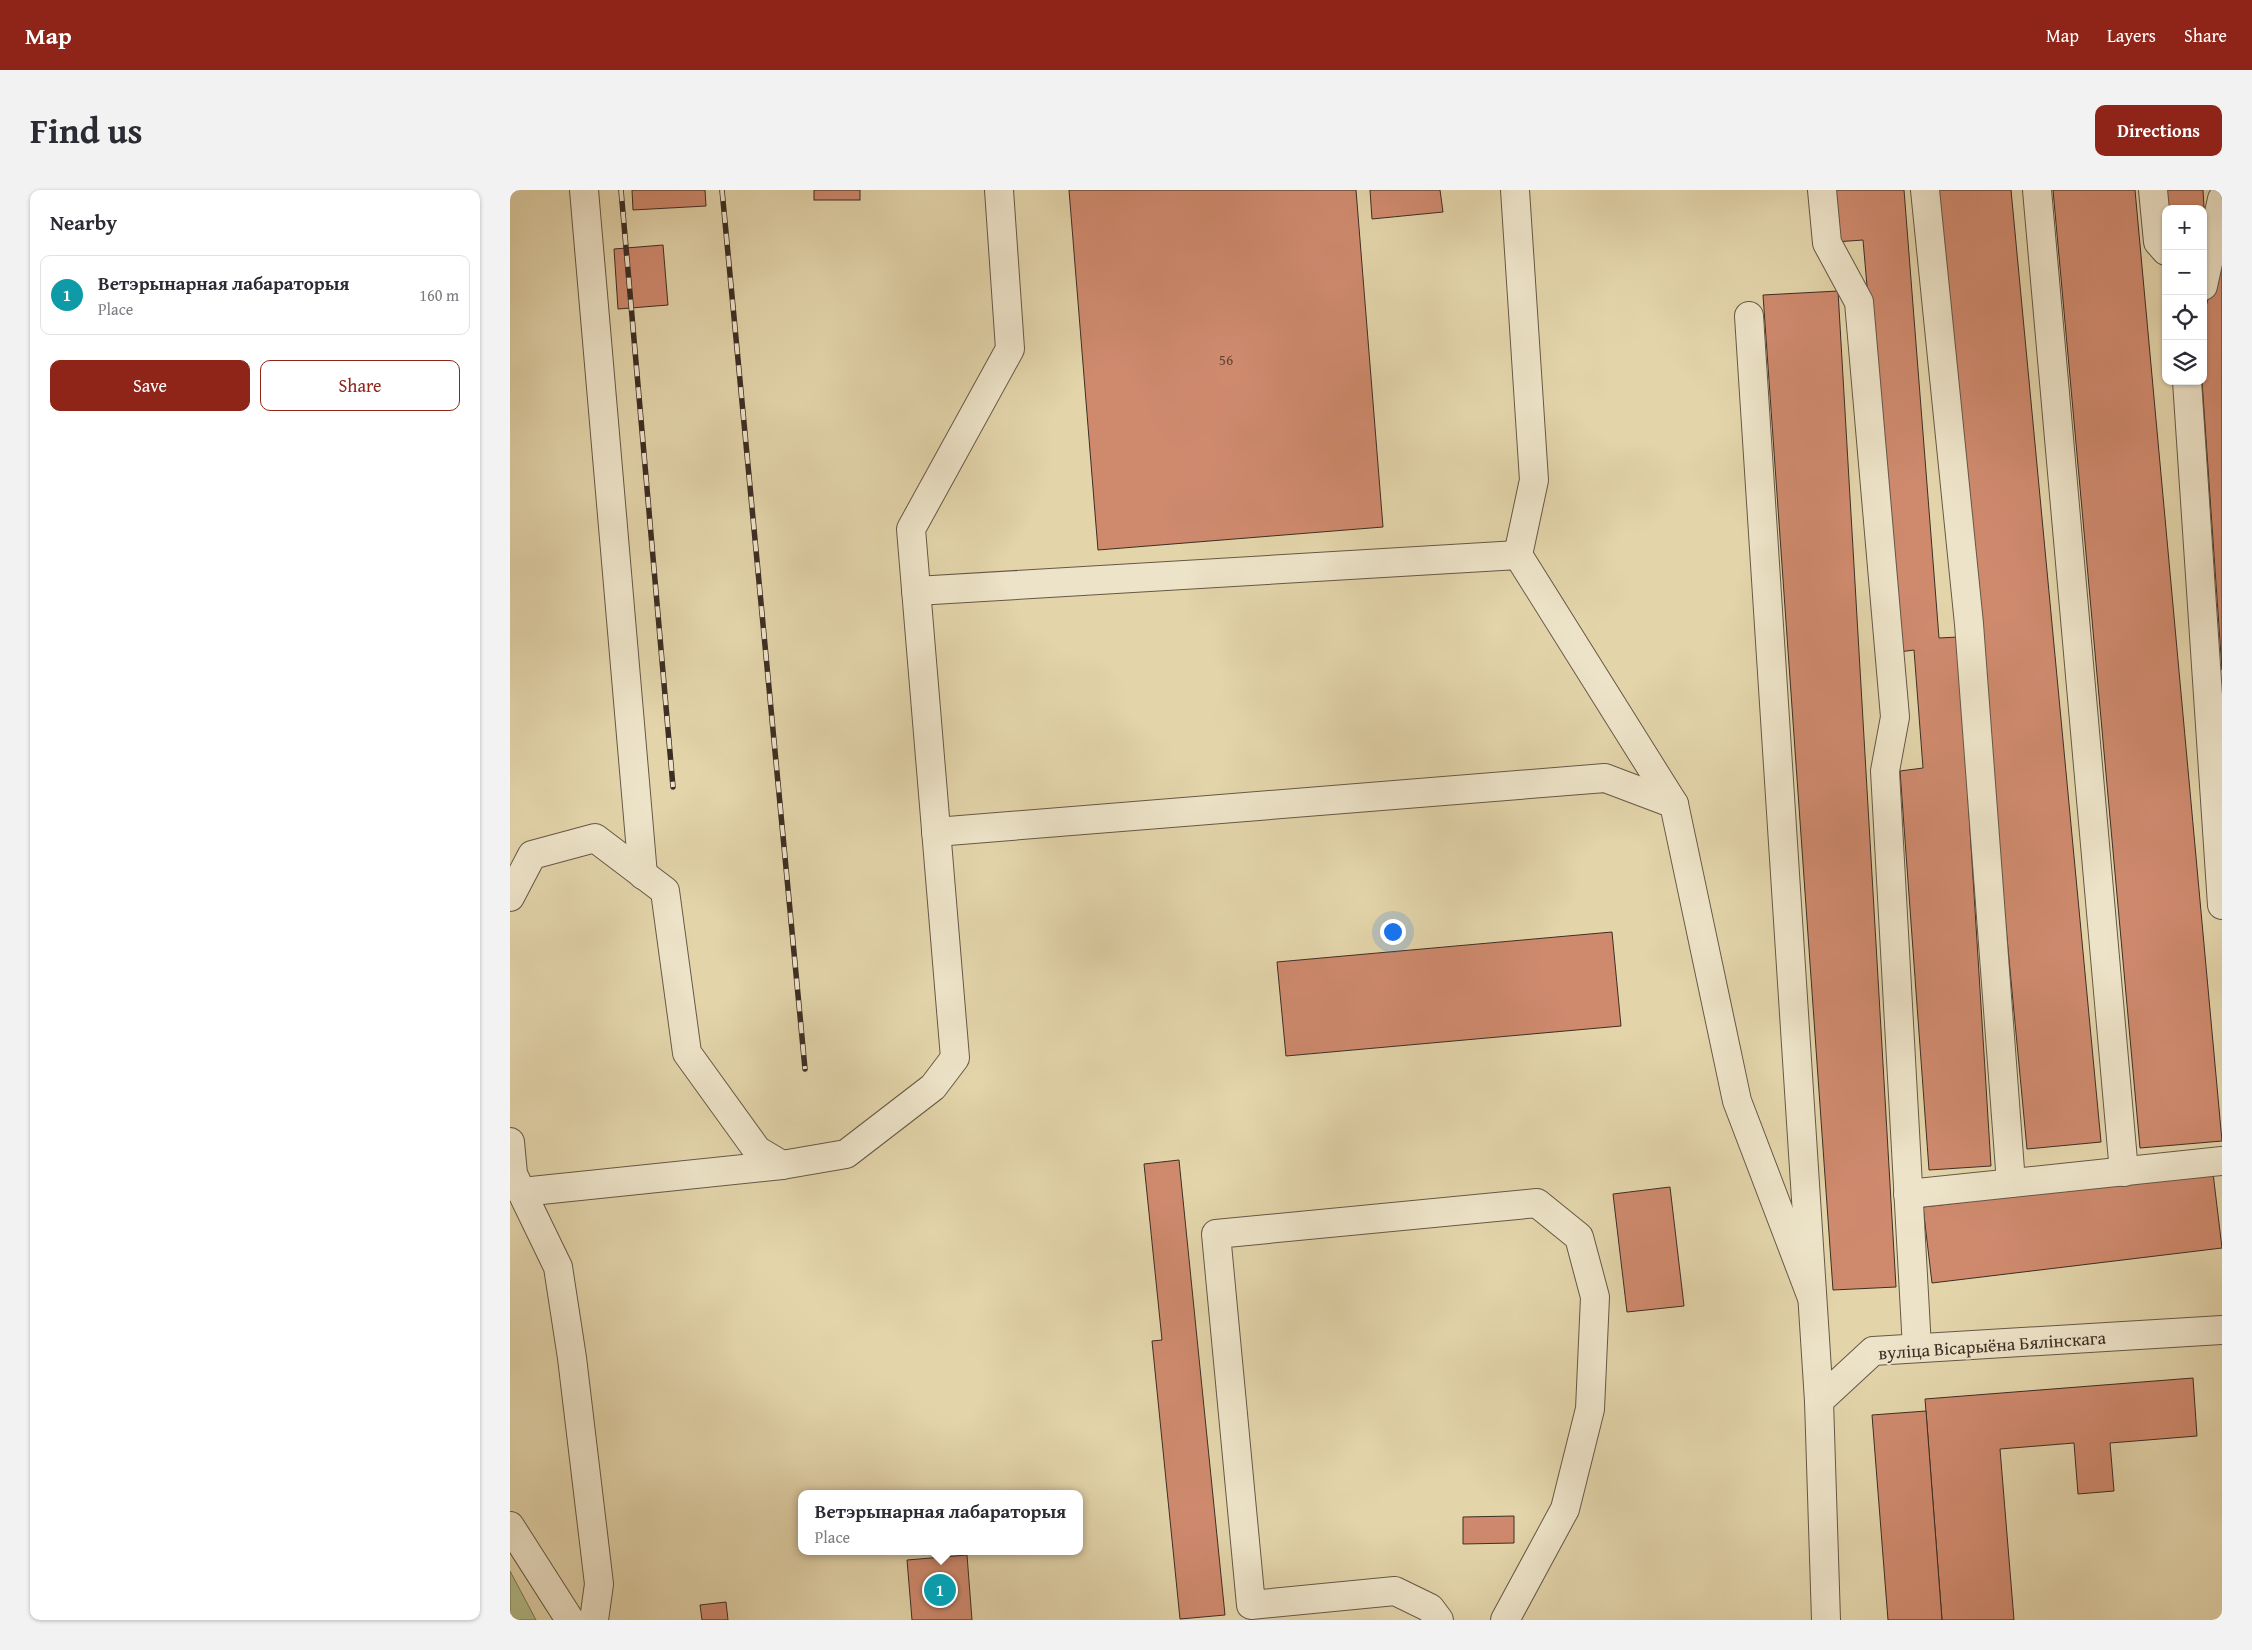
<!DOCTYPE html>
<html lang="en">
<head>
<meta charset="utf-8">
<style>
  :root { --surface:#fff; --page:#f2f2f3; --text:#2b2b33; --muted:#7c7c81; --line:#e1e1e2; --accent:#8f2418 }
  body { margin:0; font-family:"Gentium Book Plus",serif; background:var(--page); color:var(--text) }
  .controls { position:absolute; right:15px; top:15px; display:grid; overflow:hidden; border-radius:10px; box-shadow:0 1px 4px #0004 }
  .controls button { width:45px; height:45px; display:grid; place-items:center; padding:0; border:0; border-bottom:1px solid var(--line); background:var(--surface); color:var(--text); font:25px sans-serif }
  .you { position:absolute; left:882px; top:741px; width:18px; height:18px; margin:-12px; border:4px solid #fff; border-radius:50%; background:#1a73e8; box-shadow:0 0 0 8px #1a73e833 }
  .badge { display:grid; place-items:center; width:32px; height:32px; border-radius:50%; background:var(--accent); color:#fff; font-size:16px; font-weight:700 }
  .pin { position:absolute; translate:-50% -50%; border:2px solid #fff; box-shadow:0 1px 5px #0006 }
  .popup { position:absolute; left:288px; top:1300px; width:285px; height:65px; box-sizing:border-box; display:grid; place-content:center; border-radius:10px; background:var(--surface); filter:drop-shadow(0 1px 4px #0005); font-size:16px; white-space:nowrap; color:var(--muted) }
  .popup b { font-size:19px; color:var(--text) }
  .popup::after { content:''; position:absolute; left:50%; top:100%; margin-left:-10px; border:10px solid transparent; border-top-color:var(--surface) }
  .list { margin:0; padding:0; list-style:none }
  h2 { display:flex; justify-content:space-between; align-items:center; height:65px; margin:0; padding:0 20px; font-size:21px }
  h2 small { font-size:16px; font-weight:400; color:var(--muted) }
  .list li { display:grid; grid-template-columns:32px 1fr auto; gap:15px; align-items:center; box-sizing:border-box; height:80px; margin:0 10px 10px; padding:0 10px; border:1px solid var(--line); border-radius:10px }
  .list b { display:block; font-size:19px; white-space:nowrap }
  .list p { margin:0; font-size:16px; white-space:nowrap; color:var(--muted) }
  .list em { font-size:16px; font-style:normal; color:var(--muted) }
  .actions { display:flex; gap:10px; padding:15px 20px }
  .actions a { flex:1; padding:11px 0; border:1px solid var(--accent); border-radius:10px; text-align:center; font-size:18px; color:var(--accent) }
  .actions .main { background:var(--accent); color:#fff }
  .icon { flex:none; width:28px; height:28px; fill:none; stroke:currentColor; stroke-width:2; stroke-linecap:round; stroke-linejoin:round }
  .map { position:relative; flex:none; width:1712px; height:1430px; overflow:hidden; border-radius:10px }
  header { display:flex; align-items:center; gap:30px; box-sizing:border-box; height:70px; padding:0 25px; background:var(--accent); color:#fff }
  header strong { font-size:24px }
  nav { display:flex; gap:28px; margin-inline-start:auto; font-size:18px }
  .intro { display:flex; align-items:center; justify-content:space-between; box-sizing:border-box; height:120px; padding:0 30px }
  h1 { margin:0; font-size:35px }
  .button { padding:12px 22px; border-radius:10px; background:var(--accent); color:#fff; font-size:18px; font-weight:700 }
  main { display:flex; gap:30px; padding:0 30px }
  aside { flex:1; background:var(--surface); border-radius:10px; box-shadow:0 1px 4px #0004 }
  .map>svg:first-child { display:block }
</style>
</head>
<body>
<header>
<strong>Map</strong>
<nav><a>Map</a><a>Layers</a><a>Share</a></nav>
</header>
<div class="intro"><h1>Find us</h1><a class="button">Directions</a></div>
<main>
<aside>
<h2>Nearby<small></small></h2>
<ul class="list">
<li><span class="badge" style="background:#0f9aa8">1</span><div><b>Ветэрынарная лабараторыя</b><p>Place</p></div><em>160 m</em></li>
</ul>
<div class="actions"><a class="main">Save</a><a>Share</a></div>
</aside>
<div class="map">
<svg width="1712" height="1430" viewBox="0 0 1712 1430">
  <rect width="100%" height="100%" fill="#e3d4aa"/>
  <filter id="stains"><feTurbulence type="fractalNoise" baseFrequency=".004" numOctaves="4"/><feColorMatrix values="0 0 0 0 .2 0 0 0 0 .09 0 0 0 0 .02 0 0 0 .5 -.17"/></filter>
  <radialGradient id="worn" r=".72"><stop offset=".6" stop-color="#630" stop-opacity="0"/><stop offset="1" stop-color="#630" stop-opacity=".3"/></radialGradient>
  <polygon fill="#b2bd8a" stroke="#787657" points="0,1381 26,1430 0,1430"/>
  <g fill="#cf8a6e" stroke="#3d2e24">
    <polygon points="122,0 195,0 196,16 123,20"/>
    <rect x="304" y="0" width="46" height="10"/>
    <polygon points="559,0 846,0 873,337 588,360"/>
    <polygon points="860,0 930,0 933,22 862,29"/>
    <polygon points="1322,0 1394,0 1429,448 1448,447 1481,976 1419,980 1390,581 1413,578 1404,460 1389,462 1353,50 1325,52"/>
    <polygon points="1426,0 1501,0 1591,952 1517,959"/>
    <polygon points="1543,0 1625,0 1712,951 1630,958"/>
    <polygon points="1651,0 1693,0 1695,34 1693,34 1693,19 1656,19"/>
    <polygon points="1712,49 1712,480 1692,191 1693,130"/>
    <polygon points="153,55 158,115 108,119 104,59"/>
    <polygon points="1328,101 1386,1097 1323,1100 1253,105"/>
    <polygon points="1102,742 1111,836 776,866 767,772"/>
    <polygon points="669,970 715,1425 670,1429 642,1151 652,1150 634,974"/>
    <polygon points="1703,983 1712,1058 1422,1093 1413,1017"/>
    <polygon points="1160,997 1174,1116 1117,1122 1103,1004"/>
    <polygon points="1683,1188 1687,1246 1600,1253 1604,1301 1568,1304 1564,1253 1490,1259 1504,1430 1432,1430 1415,1209"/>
    <polygon points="1416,1221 1432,1430 1378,1430 1362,1225"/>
    <polygon points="1004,1326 1004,1353 953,1354 953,1327"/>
    <polygon points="457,1365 462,1430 402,1430 397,1370"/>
    <polygon points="216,1412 218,1430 192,1430 190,1415"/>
  </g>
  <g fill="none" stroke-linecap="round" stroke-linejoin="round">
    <g stroke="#665846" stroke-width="30">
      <g id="minor">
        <polyline points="74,0 133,685"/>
        <polyline points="1005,0 1024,290 1008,365"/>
        <polyline points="1312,0 1317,53 1349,112 1385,527 1375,581 1407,1158"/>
        <polyline points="1415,0 1459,434 1501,993"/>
        <polyline points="1527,0 1614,982"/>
        <polyline points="1643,0 1648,52 1656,61"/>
        <polyline points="1693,96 1712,9"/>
        <polyline points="1239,126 1309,1211"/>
        <polyline points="1677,191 1712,715"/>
        <polyline points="406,401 1008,365 1164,614"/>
        <polyline points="426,642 1095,588 1164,614 1227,911 1302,1108"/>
        <polyline points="0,707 22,665 85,648 155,701 177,863 247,960 272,975 12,1002"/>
        <polyline points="0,952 3,984 48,1077 62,1168 89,1394 84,1430"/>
        <polyline points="272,975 336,964 423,897 445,868 401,339 500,159 489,0"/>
        <polyline points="1398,1004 1712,971"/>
        <polyline points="0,1336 60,1430"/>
        <polyline points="929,1430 920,1418 885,1401 741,1415 706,1044 1027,1013 1069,1047 1085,1107 1080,1219 1055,1319 995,1430"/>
        <polyline points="1316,1430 1309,1211 1363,1161 1712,1140"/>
      </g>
    </g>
    <use href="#minor" stroke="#ede3c8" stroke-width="28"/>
    <g stroke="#3d2e24" stroke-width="5.5">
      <g id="rail">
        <polyline points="111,0 163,597"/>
        <polyline points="212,0 295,879"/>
      </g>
    </g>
    <use href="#rail" stroke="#ede3c8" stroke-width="4" stroke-dasharray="11" stroke-linecap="butt"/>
  </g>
  <g text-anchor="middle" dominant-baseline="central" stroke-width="4" stroke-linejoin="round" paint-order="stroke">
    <g font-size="15" fill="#624536">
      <text x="716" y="169">56</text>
    </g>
    <g font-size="18" fill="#3d2e24" stroke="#ede3c8">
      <text transform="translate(1482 1155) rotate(-4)">вуліца Вісарыёна Бялінскага</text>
    </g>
  </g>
  <rect width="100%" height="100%" filter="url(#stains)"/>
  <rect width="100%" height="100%" fill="url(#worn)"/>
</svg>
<div class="controls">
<button>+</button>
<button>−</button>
<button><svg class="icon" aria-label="locate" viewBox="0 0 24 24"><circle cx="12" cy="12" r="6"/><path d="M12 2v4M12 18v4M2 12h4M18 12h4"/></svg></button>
<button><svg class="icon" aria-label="layers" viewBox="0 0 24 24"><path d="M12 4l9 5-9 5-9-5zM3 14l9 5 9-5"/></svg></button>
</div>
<div class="you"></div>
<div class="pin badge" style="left:430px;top:1400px;background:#0f9aa8">1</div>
<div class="popup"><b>Ветэрынарная лабараторыя</b>Place</div>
</div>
</main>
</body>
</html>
